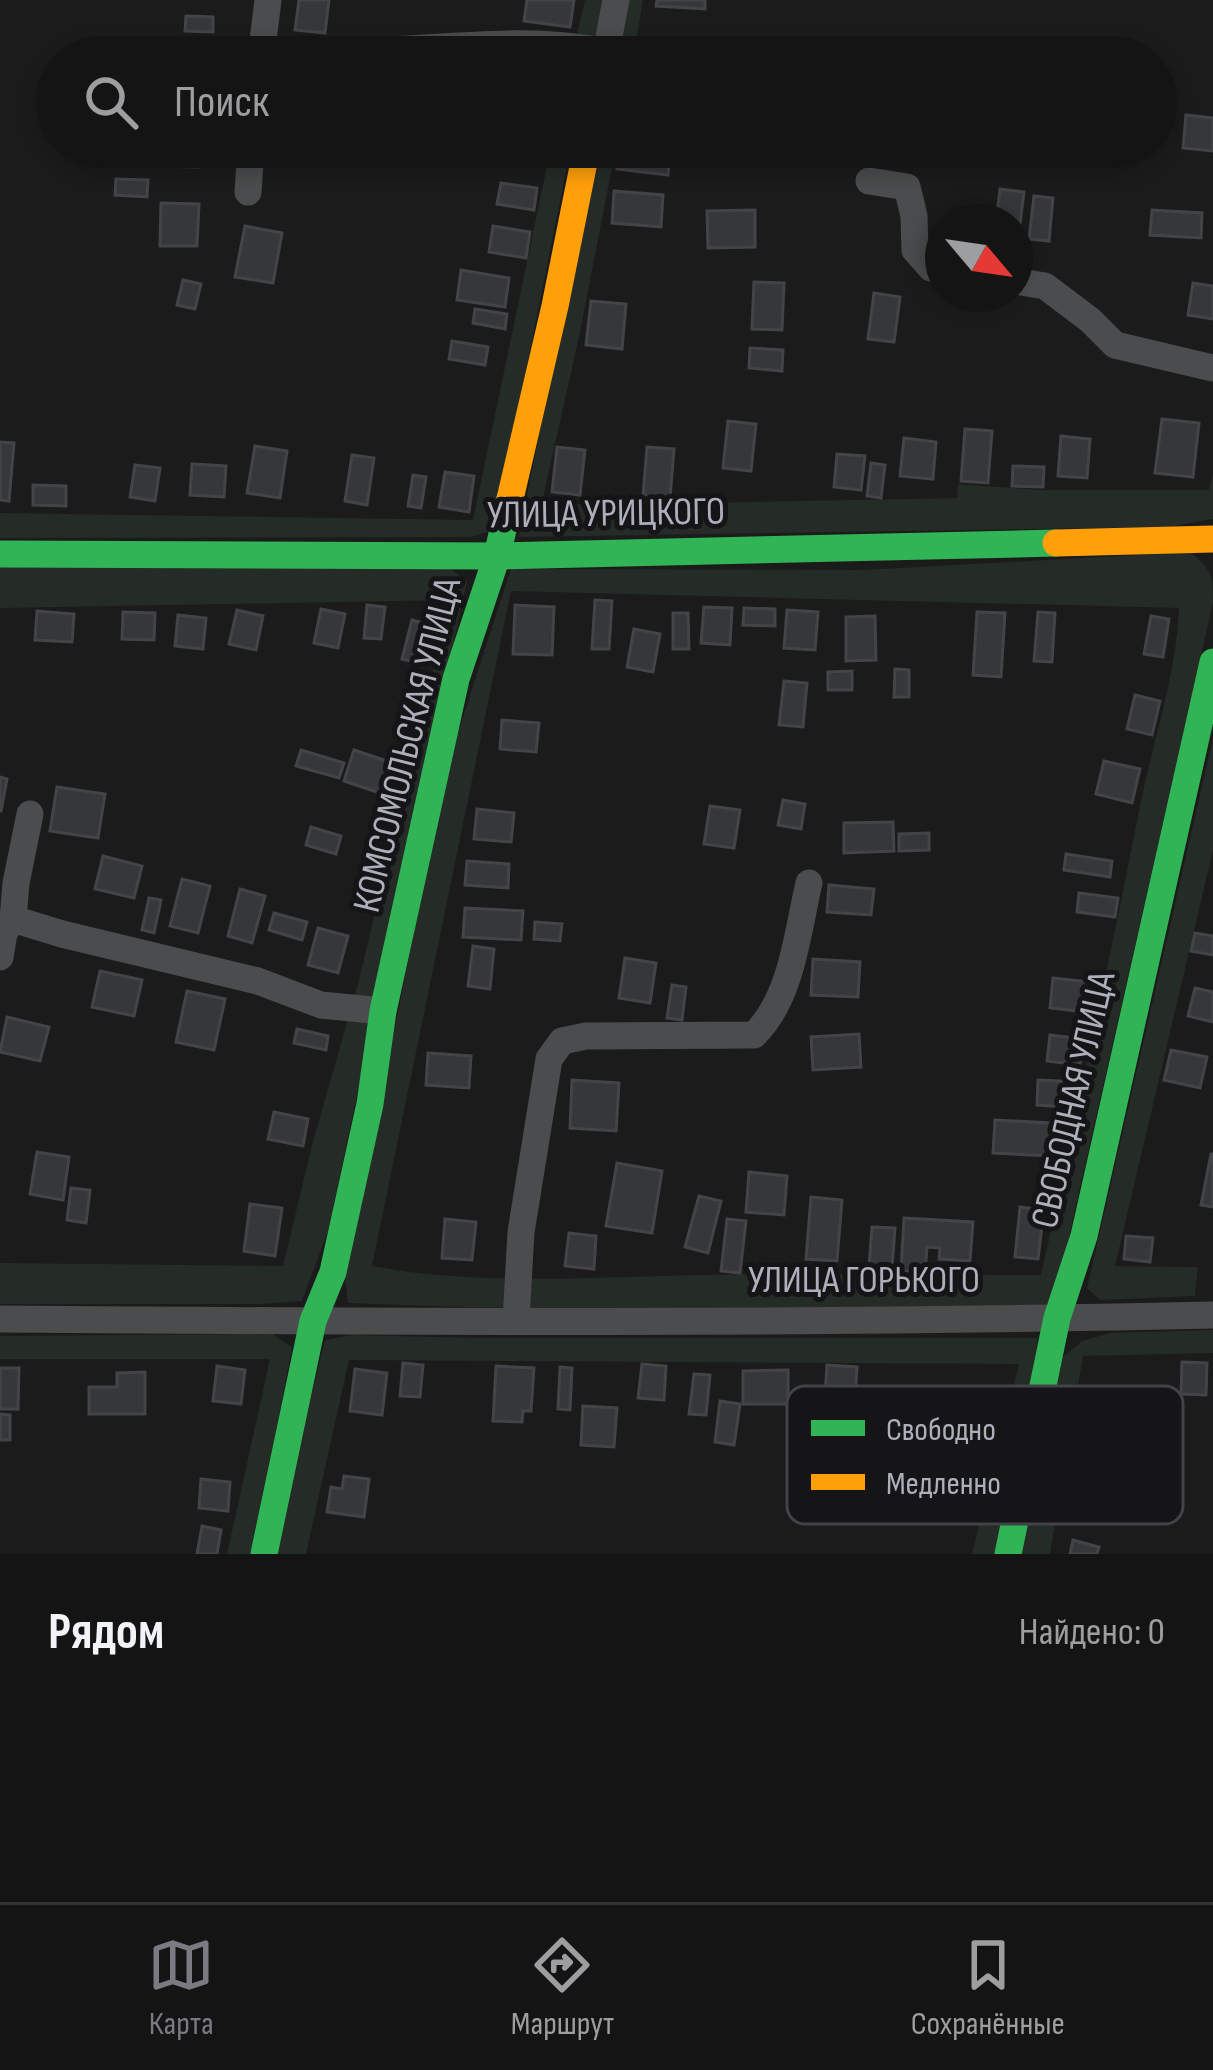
<!DOCTYPE html>
<html lang="ru">
<head>
<meta charset="utf-8">
<style>
  :root { --surface:#141414; --page:#1d1d1d; --text:#f1f3f6; --muted:#9d9ea0; --line:#333334; --accent:#7a7b82 }
  body { margin:0; font-family:"Sofia Sans Condensed",sans-serif; background:var(--page); color:var(--text) }
  .compass { position:absolute; left:925px; top:204px; width:108px; height:108px; border-radius:50%; background:var(--surface); box-shadow:0 6px 18px #0003; rotate:119deg }
  .list { margin:0; padding:0; list-style:none }
  h2 { display:flex; justify-content:space-between; align-items:center; height:156px; margin:0; padding:0 48px; font-size:51px }
  h2 small { font-size:39px; font-weight:400; color:var(--muted) }
  .icon { flex:none; width:66px; height:66px; fill:none; stroke:currentColor; stroke-width:2; stroke-linecap:round; stroke-linejoin:round }
  .map { position:relative; flex:none; width:1213px; height:1554px; overflow:hidden }
  .search { position:absolute; background:var(--surface); box-shadow:0 6px 18px #0003; left:36px; right:36px; top:36px; height:132px; display:flex; align-items:center; gap:30px; box-sizing:border-box; padding:0 42px; border-radius:66px; color:var(--muted); font-size:45px }
  .sheet { height:348px; background:var(--surface) }
  nav { display:flex; justify-content:space-around; align-items:center; box-sizing:border-box; height:168px; border-top:3px solid var(--line); background:var(--surface); font-size:33px; color:var(--muted) }
  nav a { display:grid; justify-items:center; gap:6px }
  nav .on { color:var(--accent) }
  .map>svg:first-child { display:block }
</style>
</head>
<body>
<div class="map">
<svg width="1213" height="1554" viewBox="0 0 1213 1554">
  <rect width="100%" height="100%" fill="#1b1b1b"/>
  <g fill="#252b26" fill-rule="evenodd">
    <polygon points="585,0 603,0 590,57 572,57"/>
    <polygon points="624,0 643,0 633,57 613,57"/>
    <polygon points="551,147 571,147 494,530 472,537 0,538 0,513 473,520"/>
    <polygon points="595,147 616,147 579,337 542,502 598,505 957,498 958,484 1040,490 1209,490 1213,474 1213,519 1169,527 519,537"/>
    <path d="M1190 552C1212 569 1213 576 1213 602L1055 1298 1044 1306C812 1308 580 1313 348 1303L345 1278 447 766 511 569 865 570ZM511 591 1179 608C1176 676 1153 741 1140 806 1109 963 1076 1119 1041 1275 928 1275 815 1272 702 1275 594 1277 478 1286 372 1266Z"/>
    <polygon points="0,566 451,569 467,581 328,1231 302,1301 263,1304 0,1304 0,1263 283,1266 312,1145 358,984 450,600 0,608"/>
    <polygon points="1213,738 1213,850 1115,1266 1198,1267 1195,1296 1100,1300 1087,1288"/>
    <polygon points="1213,1330 1213,1353 1083,1356 1050,1554 1021,1554 1063,1357 1082,1341 1110,1333"/>
    <polygon points="272,1334 292,1347 253,1554 227,1554 270,1359 0,1359 0,1336"/>
    <polygon points="353,1335 478,1338 1038,1338 999,1554 972,1554 1019,1364 349,1360 306,1554 272,1554 325,1340"/>
  </g>
  <g fill="#363739" stroke="#434447" stroke-width="3">
    <polygon points="299,0 329,0 325,33 295,30"/>
    <polygon points="527,0 574,0 570,27 524,21"/>
    <polygon points="657,0 705,0 705,9 656,6"/>
    <polygon points="186,16 213,17 213,32 185,31"/>
    <polygon points="212,41 240,45 239,57 210,57"/>
    <polygon points="1186,115 1213,118 1213,151 1183,148"/>
    <polygon points="149,147 200,147 199,167 148,166"/>
    <polygon points="620,147 671,147 668,175 617,169"/>
    <polygon points="800,147 827,147 826,163 800,162"/>
    <polygon points="892,147 925,147 924,154 891,152"/>
    <polygon points="116,179 148,180 147,197 115,195"/>
    <polygon points="501,183 537,188 534,210 497,204"/>
    <polygon points="1000,189 1024,192 1018,240 1015,240 1015,222 996,222"/>
    <polygon points="614,191 663,195 661,227 612,223"/>
    <polygon points="1034,196 1053,198 1049,241 1029,239"/>
    <polygon points="161,203 199,204 197,246 160,246"/>
    <polygon points="755,210 755,247 708,248 707,211"/>
    <polygon points="1152,210 1202,213 1201,238 1150,235"/>
    <polygon points="245,226 282,233 273,283 235,277"/>
    <polygon points="493,226 530,232 526,258 489,252"/>
    <polygon points="461,270 509,278 505,307 457,300"/>
    <polygon points="183,280 201,284 195,309 177,305"/>
    <polygon points="754,282 784,283 782,330 752,329"/>
    <polygon points="1193,283 1213,286 1213,319 1188,315"/>
    <polygon points="874,293 900,297 894,342 868,339"/>
    <polygon points="591,301 626,304 622,349 586,345"/>
    <polygon points="475,309 507,314 505,329 473,323"/>
    <polygon points="452,341 488,347 485,365 449,359"/>
    <polygon points="750,348 783,350 782,371 749,368"/>
    <polygon points="1162,419 1199,423 1193,477 1155,473"/>
    <polygon points="728,421 756,424 751,471 723,468"/>
    <polygon points="965,429 992,431 988,483 961,481"/>
    <polygon points="1061,436 1090,439 1087,478 1058,476"/>
    <polygon points="904,438 936,442 933,479 900,476"/>
    <polygon points="0,442 14,443 9,501 0,500"/>
    <polygon points="255,446 287,451 280,498 247,493"/>
    <polygon points="557,447 585,450 580,495 552,492"/>
    <polygon points="647,447 674,449 670,498 643,496"/>
    <polygon points="837,454 865,456 861,490 834,487"/>
    <polygon points="352,455 374,458 367,505 345,501"/>
    <polygon points="871,463 885,465 881,498 867,496"/>
    <polygon points="192,464 226,466 224,497 190,495"/>
    <polygon points="135,465 160,468 155,501 130,497"/>
    <polygon points="1013,466 1044,467 1043,487 1012,486"/>
    <polygon points="445,472 474,476 469,512 439,507"/>
    <polygon points="413,475 426,477 421,508 408,506"/>
    <polygon points="33,485 66,486 66,506 33,505"/>
    <polygon points="595,600 612,601 609,649 592,649"/>
    <polygon points="367,605 385,607 381,639 364,638"/>
    <polygon points="515,605 554,607 552,655 513,654"/>
    <polygon points="704,607 732,608 730,645 701,643"/>
    <polygon points="744,608 775,609 775,626 743,625"/>
    <polygon points="321,609 345,614 338,648 314,643"/>
    <polygon points="237,610 263,616 256,650 229,644"/>
    <polygon points="787,610 818,612 815,650 784,648"/>
    <polygon points="37,611 74,614 72,642 35,640"/>
    <polygon points="123,612 155,613 154,640 122,639"/>
    <polygon points="977,612 1005,613 1001,677 973,675"/>
    <polygon points="1038,612 1055,613 1052,662 1034,661"/>
    <polygon points="673,613 688,613 689,649 673,649"/>
    <polygon points="178,615 206,618 203,649 175,646"/>
    <polygon points="875,616 876,660 846,661 846,617"/>
    <polygon points="1151,616 1169,619 1163,657 1144,654"/>
    <polygon points="412,620 434,626 425,664 402,659"/>
    <polygon points="634,629 660,634 653,672 627,667"/>
    <polygon points="895,669 909,670 909,697 894,697"/>
    <polygon points="852,671 852,690 828,690 828,672"/>
    <polygon points="784,681 807,683 803,727 779,725"/>
    <polygon points="1135,695 1160,701 1152,735 1127,729"/>
    <polygon points="502,720 539,723 536,752 500,749"/>
    <polygon points="301,750 344,763 339,778 296,766"/>
    <polygon points="354,750 390,762 380,793 344,781"/>
    <polygon points="1104,761 1140,769 1132,803 1096,794"/>
    <polygon points="0,777 7,779 1,811 0,811"/>
    <polygon points="57,787 105,794 98,838 50,831"/>
    <polygon points="783,800 805,804 801,829 778,825"/>
    <polygon points="710,806 740,810 734,848 704,844"/>
    <polygon points="477,809 514,813 511,842 474,839"/>
    <polygon points="893,822 894,851 844,853 844,823"/>
    <polygon points="311,827 341,836 336,854 306,845"/>
    <polygon points="929,833 929,850 899,851 899,834"/>
    <polygon points="1066,854 1112,861 1110,877 1064,870"/>
    <polygon points="103,856 142,866 134,898 95,889"/>
    <polygon points="467,861 509,864 508,888 465,885"/>
    <polygon points="182,879 210,886 198,933 170,926"/>
    <polygon points="829,885 874,889 871,915 827,912"/>
    <polygon points="240,889 265,896 252,943 228,936"/>
    <polygon points="1079,893 1118,898 1115,917 1077,912"/>
    <polygon points="149,898 161,900 154,933 142,930"/>
    <polygon points="465,908 523,911 521,940 463,937"/>
    <polygon points="274,913 307,922 302,940 269,930"/>
    <polygon points="535,922 562,924 560,941 534,939"/>
    <polygon points="318,928 348,936 338,973 308,965"/>
    <polygon points="1195,933 1213,936 1213,955 1191,951"/>
    <polygon points="473,946 494,949 490,989 468,986"/>
    <polygon points="625,958 656,963 650,1003 619,998"/>
    <polygon points="813,959 860,962 858,997 811,995"/>
    <polygon points="100,971 142,980 134,1016 92,1007"/>
    <polygon points="1053,978 1090,982 1087,1012 1050,1008"/>
    <polygon points="672,985 686,987 682,1020 667,1018"/>
    <polygon points="1195,988 1213,992 1213,1022 1188,1016"/>
    <polygon points="187,991 225,999 214,1050 176,1042"/>
    <polygon points="7,1017 49,1027 40,1061 0,1052"/>
    <polygon points="297,1029 328,1036 326,1050 294,1043"/>
    <polygon points="859,1034 861,1067 813,1070 811,1037"/>
    <polygon points="1050,1035 1083,1039 1080,1065 1047,1061"/>
    <polygon points="1171,1050 1207,1057 1200,1088 1164,1080"/>
    <polygon points="428,1053 471,1056 469,1088 426,1085"/>
    <polygon points="572,1080 619,1083 616,1131 570,1128"/>
    <polygon points="1038,1080 1078,1082 1077,1108 1037,1105"/>
    <polygon points="274,1112 308,1119 303,1146 268,1139"/>
    <polygon points="995,1120 1051,1123 1049,1156 993,1153"/>
    <polygon points="37,1152 69,1157 63,1200 30,1194"/>
    <polygon points="1211,1154 1213,1154 1213,1207 1201,1205"/>
    <polygon points="617,1163 662,1171 652,1233 606,1226"/>
    <polygon points="749,1172 787,1176 784,1215 746,1212"/>
    <polygon points="71,1188 90,1190 86,1223 67,1220"/>
    <polygon points="699,1196 721,1201 708,1253 685,1247"/>
    <polygon points="811,1197 842,1200 837,1261 806,1259"/>
    <polygon points="250,1204 282,1208 275,1256 244,1251"/>
    <polygon points="1020,1207 1044,1210 1038,1259 1015,1257"/>
    <polygon points="904,1218 973,1222 970,1261 939,1259 940,1248 927,1247 925,1273 901,1271"/>
    <polygon points="445,1219 476,1222 472,1260 442,1258"/>
    <polygon points="727,1219 746,1221 740,1273 721,1271"/>
    <polygon points="872,1227 895,1228 892,1268 869,1267"/>
    <polygon points="569,1233 596,1236 594,1269 565,1266"/>
    <polygon points="1126,1236 1153,1238 1150,1262 1124,1259"/>
    <polygon points="1182,1362 1207,1363 1206,1395 1181,1394"/>
    <polygon points="403,1363 423,1365 420,1397 400,1396"/>
    <polygon points="642,1364 666,1366 664,1400 638,1398"/>
    <polygon points="827,1365 857,1367 854,1416 815,1414 816,1396 825,1396"/>
    <polygon points="217,1366 245,1370 241,1404 213,1401"/>
    <polygon points="496,1366 534,1368 531,1411 523,1411 522,1422 493,1421"/>
    <polygon points="560,1367 572,1368 570,1410 558,1409"/>
    <polygon points="0,1368 19,1368 18,1409 0,1409"/>
    <polygon points="355,1369 387,1373 382,1415 350,1411"/>
    <polygon points="788,1370 788,1404 743,1404 743,1371"/>
    <polygon points="145,1372 145,1414 89,1414 89,1387 117,1387 117,1373"/>
    <polygon points="694,1374 710,1375 706,1415 689,1414"/>
    <polygon points="720,1401 740,1404 734,1445 715,1442"/>
    <polygon points="583,1406 617,1408 614,1447 581,1445"/>
    <polygon points="0,1414 10,1415 10,1440 0,1440"/>
    <polygon points="344,1476 369,1479 364,1517 327,1512 331,1487 342,1489"/>
    <polygon points="201,1479 230,1482 228,1511 199,1508"/>
    <polygon points="202,1526 221,1530 217,1554 197,1554"/>
    <polygon points="1073,1540 1099,1547 1097,1554 1070,1554"/>
  </g>
  <g fill="none" stroke-linecap="round" stroke-linejoin="round">
    <g stroke="#4b4c4d" stroke-width="27">
      <path d="M262 51C299 51 336 53 374 51 450 48 530 36 606 52"/>
      <polyline points="261,57 268,0"/>
      <polyline points="605,57 616,0"/>
      <polyline points="869,181 907,187 914,216 915,250 931,268 943,269"/>
      <polyline points="248,192 251,147"/>
      <polyline points="1015,281 1045,286 1090,320 1115,345 1213,368"/>
      <polyline points="13,919 62,934 258,981 321,1005 383,1011"/>
      <polyline points="0,957 4,933 13,919 16,883 30,814"/>
      <path d="M0 1319C404 1322 809 1324 1213 1315"/>
      <path d="M516 1320 521 1232 549 1059 562 1041 586 1036 754 1035C792 998 797 934 809 883"/>
    </g>
    <g stroke="#30b455" stroke-width="27">
      <polyline points="0,554 497,556 1056,543"/>
      <polyline points="264,1554 313,1321 333,1272 370,1104 383,1011 456,679 497,556 510,499"/>
      <polyline points="1008,1554 1057,1318 1084,1236 1213,662"/>
    </g>
    <g stroke="#ff9f0a" stroke-width="27">
      <polyline points="510,499 555,306 587,147"/>
      <polyline points="1056,543 1213,539"/>
    </g>
  </g>
  <g text-anchor="middle" dominant-baseline="central" stroke-width="10" stroke-linejoin="round" paint-order="stroke">
    <g font-size="39" fill="#adafba" stroke="#151417">
      <text transform="translate(606 514) rotate(-1)">УЛИЦА УРИЦКОГО</text>
      <text transform="translate(408 745) rotate(-76)">КОМСОМОЛЬСКАЯ УЛИЦА</text>
      <text transform="translate(1074 1100) rotate(-77)">СВОБОДНАЯ УЛИЦА</text>
      <text x="864" y="1280">УЛИЦА ГОРЬКОГО</text>
    </g>
  </g>
  <rect x="787" y="1386" width="396" height="138" rx="18" fill="#151417" stroke="#434248" stroke-width="3"/>
  <rect x="811" y="1420" width="54" height="16" fill="#30b455"/>
  <rect x="811" y="1474" width="54" height="16" fill="#ff9f0a"/>
  <g font-size="33" fill="#adafba">
    <text x="886" y="1440">Свободно</text>
    <text x="886" y="1494">Медленно</text>
  </g>
</svg>
<svg class="compass" viewBox="-18 -18 36 36"><path d="M0-13l5 13h-10z" fill="#e53935"/><path d="M0 13l5-13h-10z" fill="#9d9ea0"/></svg>
<div class="search"><svg class="icon" aria-label="search" viewBox="0 0 24 24"><circle cx="10" cy="10" r="6"/><path d="M15 15l6 6"/></svg>Поиск</div>
</div>
<section class="sheet">
<h2>Рядом<small>Найдено: 0</small></h2>
<ul class="list">
</ul>
</section>
<nav>
<a class="on"><svg class="icon" aria-label="map" viewBox="0 0 24 24"><path d="M3 6l6-2 6 2 6-2v14l-6 2-6-2-6 2zM9 4v14M15 6v14"/></svg>Карта</a>
<a><svg class="icon" aria-label="directions" viewBox="0 0 24 24"><path d="M12 3l9 9-9 9-9-9zM9 14v-3h6M13 9l2 2-2 2"/></svg>Маршрут</a>
<a><svg class="icon" aria-label="saved" viewBox="0 0 24 24"><path d="M7 4h10v16l-5-4-5 4z"/></svg>Сохранённые</a>
</nav>
</body>
</html>
